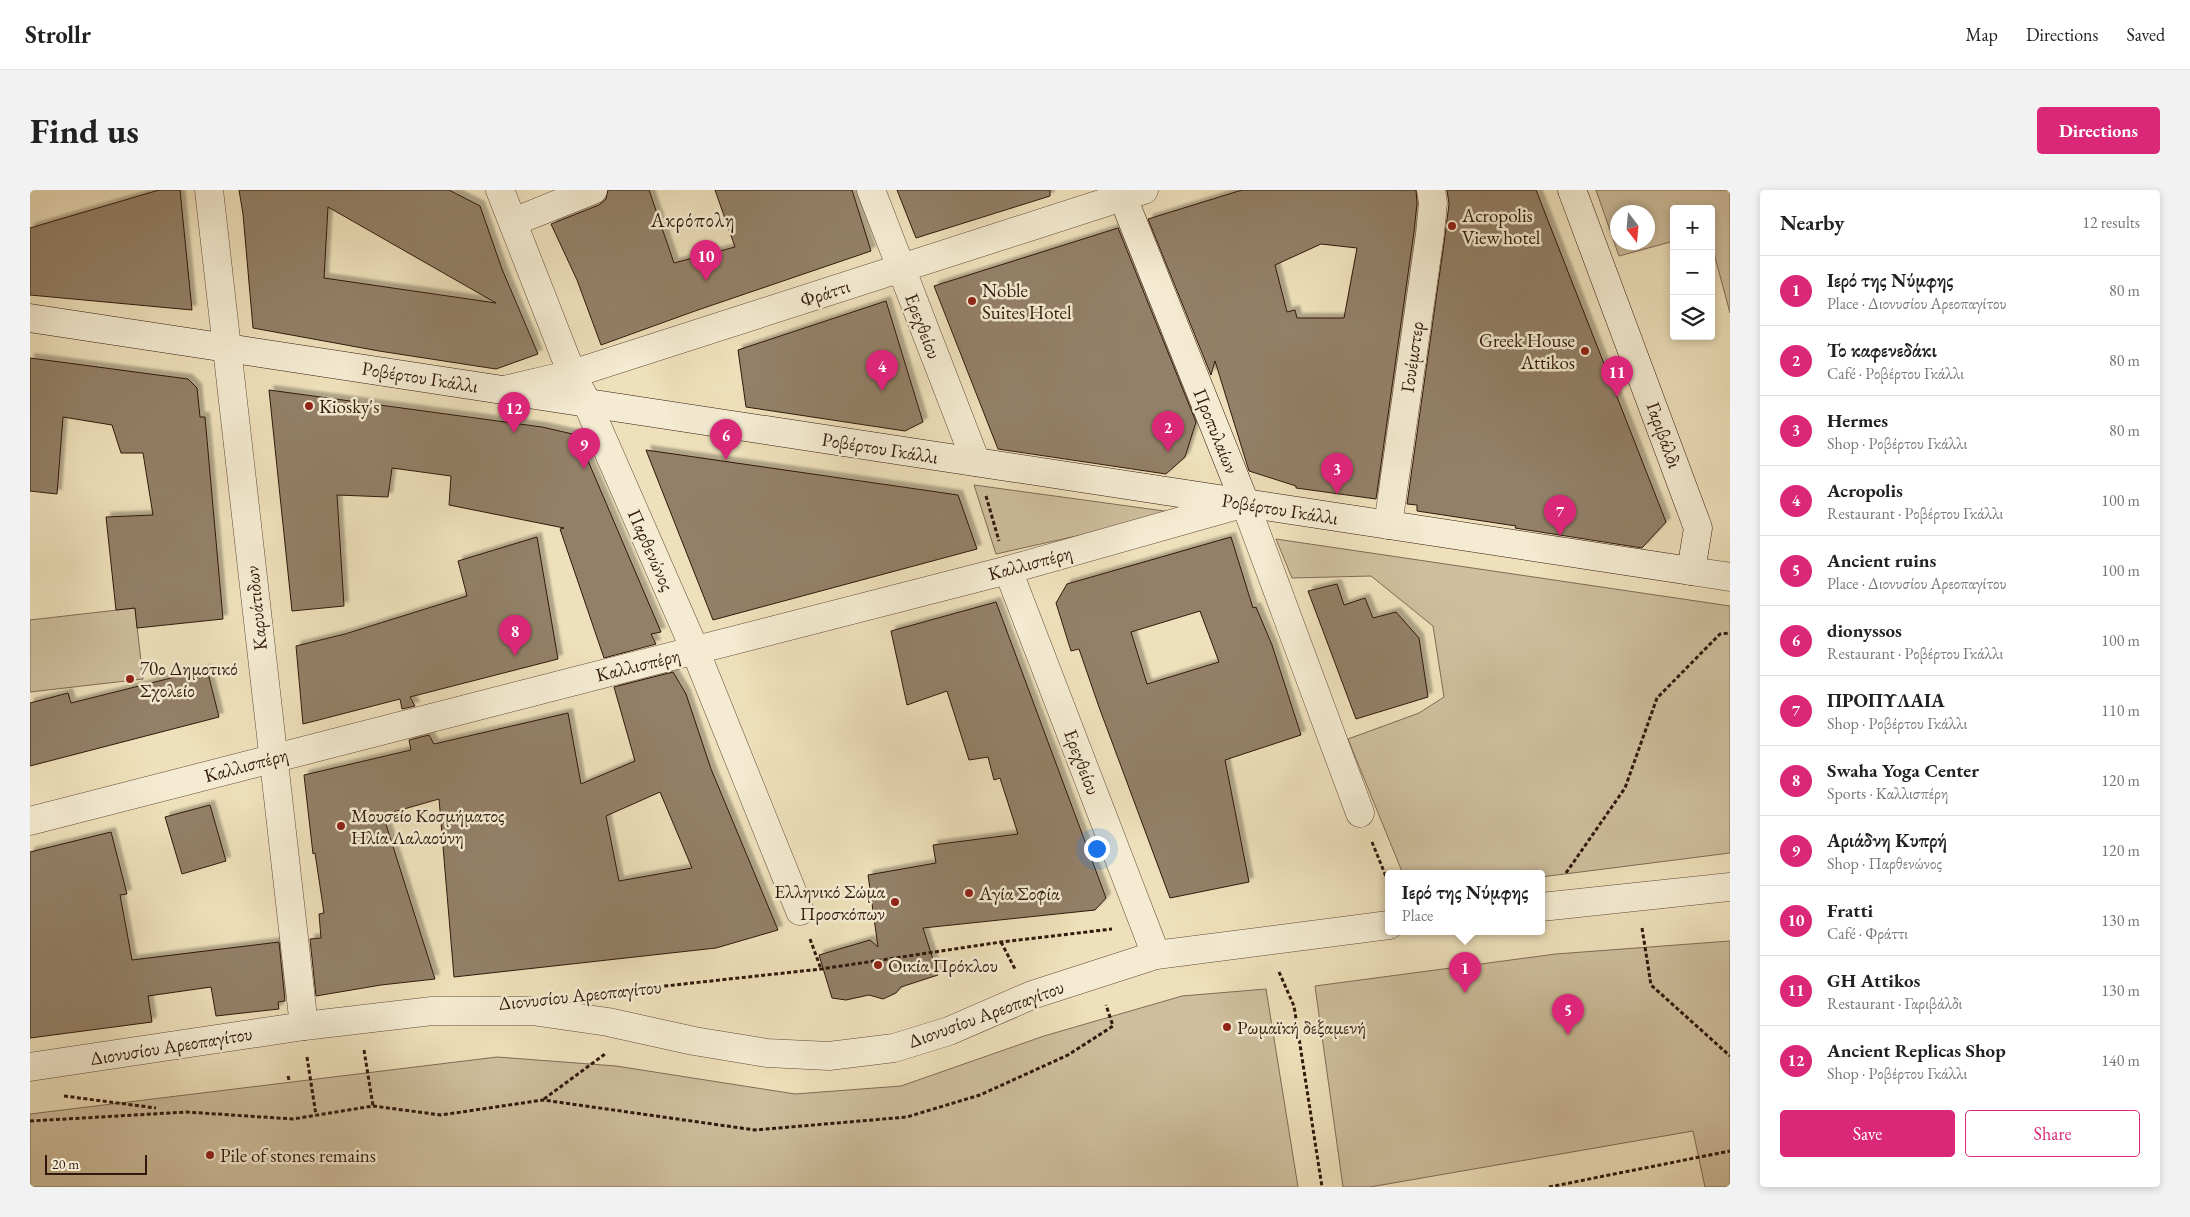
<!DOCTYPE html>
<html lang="en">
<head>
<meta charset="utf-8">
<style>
  :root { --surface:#fff; --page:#f2f2f2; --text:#222; --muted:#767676; --line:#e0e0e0; --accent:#db2777 }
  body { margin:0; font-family:"EB Garamond",serif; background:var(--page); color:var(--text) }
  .controls { position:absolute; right:15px; top:15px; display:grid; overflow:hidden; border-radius:5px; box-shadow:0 2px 8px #0003 }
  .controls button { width:45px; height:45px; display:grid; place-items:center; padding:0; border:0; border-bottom:1px solid var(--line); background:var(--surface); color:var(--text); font:25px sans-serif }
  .compass { position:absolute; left:1580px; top:15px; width:45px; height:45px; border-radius:50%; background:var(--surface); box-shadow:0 2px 8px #0003; rotate:164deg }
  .scale { position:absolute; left:15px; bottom:12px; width:102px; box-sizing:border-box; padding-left:5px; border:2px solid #31180d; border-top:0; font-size:14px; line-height:18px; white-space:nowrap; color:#31180d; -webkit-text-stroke:4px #f4ebd2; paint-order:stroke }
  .you { position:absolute; left:1066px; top:658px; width:18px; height:18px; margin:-12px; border:4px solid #fff; border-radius:50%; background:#1a73e8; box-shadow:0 0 0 8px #1a73e833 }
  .badge { display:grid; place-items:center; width:32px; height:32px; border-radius:50%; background:var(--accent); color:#fff; font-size:16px; font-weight:700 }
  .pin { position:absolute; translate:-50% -41px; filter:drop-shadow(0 1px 2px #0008) }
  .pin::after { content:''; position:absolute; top:26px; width:18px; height:15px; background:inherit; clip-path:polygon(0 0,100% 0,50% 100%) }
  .popup { position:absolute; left:1355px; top:680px; width:160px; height:65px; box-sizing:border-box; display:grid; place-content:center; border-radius:5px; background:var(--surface); filter:drop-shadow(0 1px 4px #0005); font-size:16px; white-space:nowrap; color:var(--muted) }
  .popup b { font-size:19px; color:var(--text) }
  .popup::after { content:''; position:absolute; left:50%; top:100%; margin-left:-10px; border:10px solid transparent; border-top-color:var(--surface) }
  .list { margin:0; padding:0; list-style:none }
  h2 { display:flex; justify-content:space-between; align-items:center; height:65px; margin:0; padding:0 20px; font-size:21px }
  h2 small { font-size:16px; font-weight:400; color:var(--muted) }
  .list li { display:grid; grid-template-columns:32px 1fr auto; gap:15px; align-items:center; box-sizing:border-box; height:70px; padding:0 20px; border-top:1px solid var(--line) }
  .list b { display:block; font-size:19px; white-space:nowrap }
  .list p { margin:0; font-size:16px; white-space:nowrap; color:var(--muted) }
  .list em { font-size:16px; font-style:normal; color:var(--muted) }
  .actions { display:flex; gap:10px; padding:15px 20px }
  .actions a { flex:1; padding:11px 0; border:1px solid var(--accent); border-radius:5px; text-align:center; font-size:18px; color:var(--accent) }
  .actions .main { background:var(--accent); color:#fff }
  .icon { flex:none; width:28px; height:28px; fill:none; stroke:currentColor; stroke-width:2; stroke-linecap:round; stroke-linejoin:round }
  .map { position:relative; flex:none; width:1700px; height:997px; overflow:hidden; border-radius:5px }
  header { display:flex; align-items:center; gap:30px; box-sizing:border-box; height:70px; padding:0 25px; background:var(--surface); border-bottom:1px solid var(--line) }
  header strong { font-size:24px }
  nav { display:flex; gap:28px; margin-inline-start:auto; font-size:18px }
  .intro { display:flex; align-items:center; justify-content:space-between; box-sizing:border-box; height:120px; padding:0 30px }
  h1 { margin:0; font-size:35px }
  .button { padding:12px 22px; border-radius:5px; background:var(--accent); color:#fff; font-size:18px; font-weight:700 }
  main { display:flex; gap:30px; padding:0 30px }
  aside { flex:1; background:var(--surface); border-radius:5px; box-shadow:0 2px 8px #0003 }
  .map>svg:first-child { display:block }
</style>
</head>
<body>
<header>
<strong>Strollr</strong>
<nav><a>Map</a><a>Directions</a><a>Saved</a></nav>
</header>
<div class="intro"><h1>Find us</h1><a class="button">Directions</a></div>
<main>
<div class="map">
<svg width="1700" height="997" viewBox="0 0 1700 997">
  <defs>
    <filter id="shadow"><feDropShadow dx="4.5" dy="-4.5" stdDeviation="1" flood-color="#0004"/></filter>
  </defs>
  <rect width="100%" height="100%" fill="#eee0ba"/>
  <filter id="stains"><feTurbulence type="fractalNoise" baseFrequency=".004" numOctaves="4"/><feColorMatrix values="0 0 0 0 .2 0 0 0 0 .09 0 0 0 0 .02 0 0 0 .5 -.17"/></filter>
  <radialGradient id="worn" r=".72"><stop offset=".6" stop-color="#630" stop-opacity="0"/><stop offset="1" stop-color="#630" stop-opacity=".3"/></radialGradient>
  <g fill="#cebe9d" stroke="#806b55" fill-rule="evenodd">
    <path d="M1566 0H1700V123L1681 52V19H1644V51L1589 66ZM1588 22H1618V52H1588Z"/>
    <polygon points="944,295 1149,323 966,364"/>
    <polygon points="1246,349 1700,416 1700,663 1511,687 1511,684 1373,684 1318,549 1389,523 1414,507 1403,436 1341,386 1262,388"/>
    <polygon points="105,418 113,489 0,502 0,430"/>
    <polygon points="1700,751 1700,997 1675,997 1663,941 1340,997 1313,997 1285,796 1526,764"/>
    <polygon points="1236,799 1268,997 0,997 0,924 467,867 586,876 765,904 871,896 1014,846 1152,806"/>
  </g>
  <g fill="#938067" stroke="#31180d" fill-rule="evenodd" filter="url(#shadow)">
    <polygon points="129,0 150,0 162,120 0,105 0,38"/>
    <path d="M209 0H419L450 16 472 79 508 164 466 179 349 161 223 138 213 24ZM298 17 466 113 294 88Z"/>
    <polygon points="578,0 619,0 644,73 705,57 685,0 822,0 841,61 665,121 571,155 547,90 521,34 569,15 576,9"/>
    <polygon points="867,0 1020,0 1020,6 886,48"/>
    <path d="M1212 0H1386L1387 13 1384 42 1346 309 1266 298V296L1219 281 1185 171 1181 185 1118 29ZM1291 54 1327 58 1314 128H1267L1265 120 1257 122 1245 75Z"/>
    <polygon points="1417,0 1506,0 1636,332 1612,358 1485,338 1486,336 1387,321 1387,315 1377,314 1415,46 1419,14"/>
    <polygon points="1088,38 1166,232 1155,267 1136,284 968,259 904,96"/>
    <polygon points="856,111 893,232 875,241 716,217 708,160"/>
    <polygon points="0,168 158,189 167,198 170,227 175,227 193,429 107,438 105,418 86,420 76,327 123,325 113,263 91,263 82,235 33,227 27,304 0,301"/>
    <polygon points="239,200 512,237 547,245 631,442 621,444 626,454 574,468 530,339 534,338 419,315 421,286 362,278 358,307 307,305 314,416 262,421"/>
    <polygon points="616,260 928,305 947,359 683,430"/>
    <polygon points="507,347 528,469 380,507 385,516 372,519 370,509 273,534 266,456 315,444 437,406 428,371"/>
    <path d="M1201 347 1223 418 1226 417 1242 455 1271 545 1195 570 1219 692 1140 708 1069 517 1049 459 1041 461 1026 413 1037 394ZM1170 421 1189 472 1117 494 1101 442Z"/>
    <polygon points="1307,394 1314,415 1335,408 1343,428 1366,422 1389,448 1398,507 1326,529 1278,401"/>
    <polygon points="966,412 1076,708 1065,720 893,738 908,785 871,797 866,803 853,809 839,805 816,810 802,808 789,765 840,750 848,757 838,685 906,673 903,655 988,644 970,588 964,590 958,567 939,570 917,501 877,515 861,441"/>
    <polygon points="177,479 189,527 0,576 0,513 38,503 41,513"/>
    <path d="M643 482 656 504 681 579 748 740 686 758 424 787 409 609 353 625 405 789 351 795 286 806 280 749 291 748 289 724 294 723 285 663 283 664 274 585 381 560 379 550 399 545 404 554 538 523 551 594 605 571 584 497ZM630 602 662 678 589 691 576 626Z"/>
    <polygon points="180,615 196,671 152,684 135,627"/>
    <polygon points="81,642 97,704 90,705 102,770 249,752 255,811 248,812 249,819 186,826 181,797 118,806 122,832 0,848 0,662"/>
  </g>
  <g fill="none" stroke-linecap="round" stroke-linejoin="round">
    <g stroke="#604a38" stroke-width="29">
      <g id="street">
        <polyline points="179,0 274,836"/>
        <polyline points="470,0 542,184 557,213 665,460 770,721"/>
        <polyline points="841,0 946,272"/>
        <polyline points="483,32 563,0"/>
        <polyline points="474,200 542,184 1114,0"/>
        <polyline points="1358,335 1400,44 1403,13 1401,0"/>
        <polyline points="978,380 1126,765"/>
        <polyline points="1661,381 1700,387"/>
        <polyline points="0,631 978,380 1215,313 1330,623"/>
        <polyline points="1511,717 1700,697"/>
        <polyline points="0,877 274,836 402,821 502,821 578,832 664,851 737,863 799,866 864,858 919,841 1002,805 1126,765 1359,735"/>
      </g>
    </g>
    <g stroke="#31180d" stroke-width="29">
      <g id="secondary">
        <polyline points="1090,0 1215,313"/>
        <polyline points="0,128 1661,381 1668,338 1542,0"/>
      </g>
    </g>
    <g stroke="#31180d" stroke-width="3" stroke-dasharray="4 2.5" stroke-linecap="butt">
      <polyline points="956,306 969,351"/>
      <polyline points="1342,652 1359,694"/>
      <polyline points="1536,683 1595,598 1627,508 1690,444 1700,443"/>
      <polyline points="1612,738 1621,795 1700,866"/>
      <polyline points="780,749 791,779"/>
      <polyline points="971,752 985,779"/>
      <polyline points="1249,782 1264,816 1292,997"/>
      <polyline points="589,801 791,779 971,752 1082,739"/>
      <polyline points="334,860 343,916"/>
      <polyline points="277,867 286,925"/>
      <polyline points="258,886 259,890"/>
      <polyline points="34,906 126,918"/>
      <polyline points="514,909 575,864"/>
      <polyline points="0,931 156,922 263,929 343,916 411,925 513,910 725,940 877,927 950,905 1038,865 1083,836 1076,815"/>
      <polyline points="1519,997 1700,961"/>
    </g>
    <use href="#street" stroke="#f4ebd2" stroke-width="28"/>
    <use href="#secondary" stroke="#f4ebd2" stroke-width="28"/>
  </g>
  <g fill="#8f2418" stroke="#f4ebd2" stroke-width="2">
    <circle cx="1422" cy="36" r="5"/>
    <circle cx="942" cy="111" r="5"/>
    <circle cx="1555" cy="161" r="5"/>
    <circle cx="279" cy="216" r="5"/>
    <circle cx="100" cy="489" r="5"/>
    <circle cx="311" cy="636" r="5"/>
    <circle cx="939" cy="703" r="5"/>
    <circle cx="865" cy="712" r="5"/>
    <circle cx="848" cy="775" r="5"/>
    <circle cx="1197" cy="837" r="5"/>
    <circle cx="180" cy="965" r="5"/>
  </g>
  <g text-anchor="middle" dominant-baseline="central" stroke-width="5" stroke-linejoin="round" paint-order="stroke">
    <g font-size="19" fill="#31180d" stroke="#f4ebd2" text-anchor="start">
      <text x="1432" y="25">Acropolis<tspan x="1432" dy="22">View hotel</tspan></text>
      <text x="952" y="100">Noble<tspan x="952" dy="22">Suites Hotel</tspan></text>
      <text x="1545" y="150" text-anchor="end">Greek House<tspan x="1545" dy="22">Attikos</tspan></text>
      <text x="289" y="216">Kiosky's</text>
      <text x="110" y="478">70ο Δημοτικό<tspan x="110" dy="22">Σχολείο</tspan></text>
      <text x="321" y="625">Μουσείο Κοσμήματος<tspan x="321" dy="22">Ηλία Λαλαούνη</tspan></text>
      <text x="855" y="701" text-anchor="end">Ελληνικό Σώμα<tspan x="855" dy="22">Προσκόπων</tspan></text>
      <text x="949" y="703">Αγία Σοφία</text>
      <text x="858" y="775">Οικία Πρόκλου</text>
      <text x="1207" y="837">Ρωμαϊκή δεξαμενή</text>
      <text x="190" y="965">Pile of stones remains</text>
    </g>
    <g font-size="19" fill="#31180d" stroke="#f4ebd2">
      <text transform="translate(795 103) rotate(-18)">Φράττι</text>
      <text transform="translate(893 136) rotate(69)">Ερεχθείου</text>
      <text transform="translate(1382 167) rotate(-82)">Γουέμστερ</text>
      <text transform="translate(390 187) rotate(9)">Ροβέρτου Γκάλλι</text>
      <text transform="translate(1186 241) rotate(68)">Προπυλαίων</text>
      <text transform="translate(1634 245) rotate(70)">Γαριβάλδι</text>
      <text transform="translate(850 258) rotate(9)">Ροβέρτου Γκάλλι</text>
      <text transform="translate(1250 319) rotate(9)">Ροβέρτου Γκάλλι</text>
      <text transform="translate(621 360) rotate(66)">Παρθενώνος</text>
      <text transform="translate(1000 373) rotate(-15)">Καλλισπέρη</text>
      <text transform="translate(226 418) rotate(-96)">Καρυάτιδων</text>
      <text transform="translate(608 475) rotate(-14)">Καλλισπέρη</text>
      <text transform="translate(1052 572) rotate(69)">Ερεχθείου</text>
      <text transform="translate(216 575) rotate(-15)">Καλλισπέρη</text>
      <text transform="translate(550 805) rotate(-6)">Διονυσίου Αρεοπαγίτου</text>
      <text transform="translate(956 824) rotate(-20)">Διονυσίου Αρεοπαγίτου</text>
      <text transform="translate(141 856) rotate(-9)">Διονυσίου Αρεοπαγίτου</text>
    </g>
    <g font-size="20" letter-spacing="1" fill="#31180d" stroke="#f4ebd2">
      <text x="663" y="30">Ακρόπολη</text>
    </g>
  </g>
  <rect width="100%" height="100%" filter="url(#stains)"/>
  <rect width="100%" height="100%" fill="url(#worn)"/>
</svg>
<div class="controls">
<button>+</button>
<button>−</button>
<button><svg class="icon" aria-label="layers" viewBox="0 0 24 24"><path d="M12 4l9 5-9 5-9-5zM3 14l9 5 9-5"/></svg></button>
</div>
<svg class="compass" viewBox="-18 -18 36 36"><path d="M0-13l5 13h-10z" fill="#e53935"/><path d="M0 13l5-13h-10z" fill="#767676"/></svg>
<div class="scale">20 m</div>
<div class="you"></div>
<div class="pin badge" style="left:1435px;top:803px">1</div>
<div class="popup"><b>Ιερό της Νύμφης</b>Place</div>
<div class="pin badge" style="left:1138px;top:262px">2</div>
<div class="pin badge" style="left:1307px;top:304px">3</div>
<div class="pin badge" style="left:852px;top:201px">4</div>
<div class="pin badge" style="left:1538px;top:845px">5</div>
<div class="pin badge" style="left:696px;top:270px">6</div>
<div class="pin badge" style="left:1530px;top:346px">7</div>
<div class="pin badge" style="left:485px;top:466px">8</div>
<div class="pin badge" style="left:554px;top:279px">9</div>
<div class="pin badge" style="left:676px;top:91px">10</div>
<div class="pin badge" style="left:1587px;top:207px">11</div>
<div class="pin badge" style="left:484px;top:243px">12</div>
</div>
<aside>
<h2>Nearby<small>12 results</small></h2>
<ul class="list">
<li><span class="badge">1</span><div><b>Ιερό της Νύμφης</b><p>Place · Διονυσίου Αρεοπαγίτου</p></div><em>80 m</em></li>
<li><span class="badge">2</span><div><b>Το καφενεδάκι</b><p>Café · Ροβέρτου Γκάλλι</p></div><em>80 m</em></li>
<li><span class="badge">3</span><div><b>Hermes</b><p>Shop · Ροβέρτου Γκάλλι</p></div><em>80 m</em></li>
<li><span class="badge">4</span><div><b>Acropolis</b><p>Restaurant · Ροβέρτου Γκάλλι</p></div><em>100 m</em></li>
<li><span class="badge">5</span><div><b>Ancient ruins</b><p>Place · Διονυσίου Αρεοπαγίτου</p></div><em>100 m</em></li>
<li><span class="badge">6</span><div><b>dionyssos</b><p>Restaurant · Ροβέρτου Γκάλλι</p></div><em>100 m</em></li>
<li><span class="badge">7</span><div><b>ΠΡΟΠΥΛΑΙΑ</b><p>Shop · Ροβέρτου Γκάλλι</p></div><em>110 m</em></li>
<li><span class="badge">8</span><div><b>Swaha Yoga Center</b><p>Sports · Καλλισπέρη</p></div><em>120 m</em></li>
<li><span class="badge">9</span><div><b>Αριάδνη Κυπρή</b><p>Shop · Παρθενώνος</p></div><em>120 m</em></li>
<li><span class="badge">10</span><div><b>Fratti</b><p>Café · Φράττι</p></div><em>130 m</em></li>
<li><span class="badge">11</span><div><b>GH Attikos</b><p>Restaurant · Γαριβάλδι</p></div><em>130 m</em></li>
<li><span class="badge">12</span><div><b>Ancient Replicas Shop</b><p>Shop · Ροβέρτου Γκάλλι</p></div><em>140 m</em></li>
</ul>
<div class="actions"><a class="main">Save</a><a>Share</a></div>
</aside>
</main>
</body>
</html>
